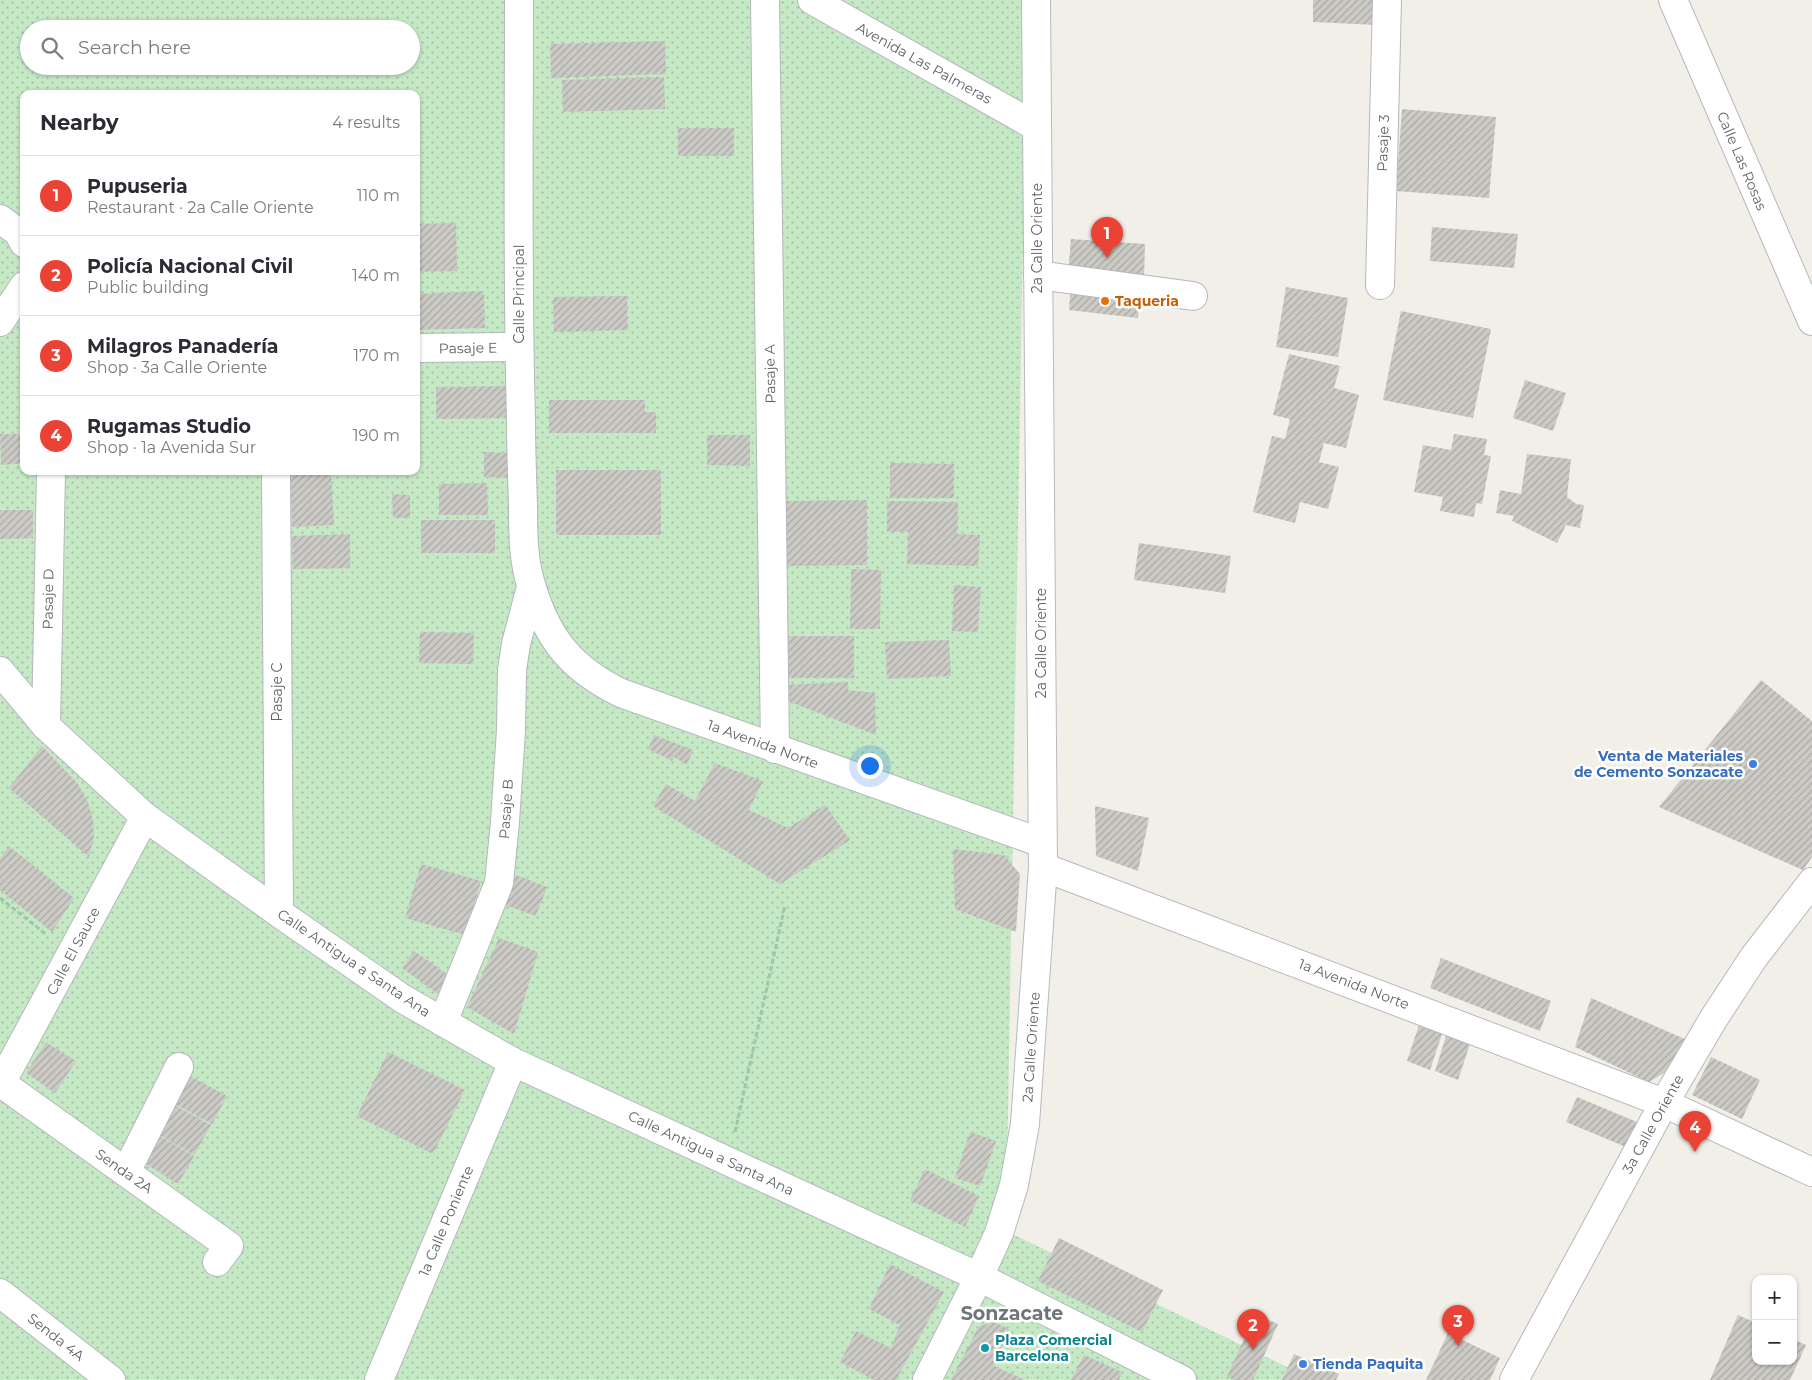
<!DOCTYPE html>
<html lang="en">
<head>
<meta charset="utf-8">
<style>
  :root { --surface:#fff; --page:#f7f7f7; --text:#2b2b33; --muted:#7c7c81; --line:#e1e1e2; --accent:#ea4335 }
  body { margin:0; font-family:Montserrat,sans-serif; background:var(--page); color:var(--text) }
  .controls { position:absolute; right:15px; bottom:15px; display:grid; overflow:hidden; border-radius:10px; box-shadow:0 1px 4px #0004 }
  .controls button { width:45px; height:45px; display:grid; place-items:center; padding:0; border:0; border-bottom:1px solid var(--line); background:var(--surface); color:var(--text); font:25px sans-serif }
  .you { position:absolute; left:869px; top:765px; width:18px; height:18px; margin:-12px; border:4px solid #fff; border-radius:50%; background:#1a73e8; box-shadow:0 0 0 8px #1a73e833 }
  .badge { display:grid; place-items:center; width:32px; height:32px; border-radius:50%; background:var(--accent); color:#fff; font-size:16px; font-weight:700 }
  .pin { position:absolute; translate:-50% -41px; filter:drop-shadow(0 1px 2px #0008) }
  .pin::after { content:''; position:absolute; top:26px; width:18px; height:15px; background:inherit; clip-path:polygon(0 0,100% 0,50% 100%) }
  .list { margin:0; padding:0; list-style:none }
  h2 { display:flex; justify-content:space-between; align-items:center; height:65px; margin:0; padding:0 20px; font-size:21px }
  h2 small { font-size:16px; font-weight:400; color:var(--muted) }
  .list li { display:grid; grid-template-columns:32px 1fr auto; gap:15px; align-items:center; box-sizing:border-box; height:80px; padding:0 20px; border-top:1px solid var(--line) }
  .list b { display:block; font-size:19px; white-space:nowrap }
  .list p { margin:0; font-size:16px; white-space:nowrap; color:var(--muted) }
  .list em { font-size:16px; font-style:normal; color:var(--muted) }
  .icon { flex:none; width:28px; height:28px; fill:none; stroke:currentColor; stroke-width:2; stroke-linecap:round; stroke-linejoin:round }
  .map { position:relative; flex:none; width:1812px; height:1380px; overflow:hidden }
  .search { position:absolute; background:var(--surface); box-shadow:0 1px 4px #0004; left:20px; top:20px; width:400px; height:55px; display:flex; align-items:center; gap:12px; box-sizing:border-box; padding:0 18px; border-radius:28px; color:var(--muted); font-size:19px }
  .panel { position:absolute; background:var(--surface); box-shadow:0 1px 4px #0004; left:20px; top:90px; width:400px; height:385px; border-radius:10px }
  .map>svg:first-child { display:block }
</style>
</head>
<body>
<div class="map">
<svg width="1812" height="1380" viewBox="0 0 1812 1380">
  <defs>
    <pattern id="park-dots" width="8" height="8" patternUnits="userSpaceOnUse" patternTransform="scale(1.25)"><rect width="8" height="8" fill="#c5e8c5"/><path d="M2 2h.1M6 6h.1" fill="none" stroke="#a3c0a4" stroke-width="1.8" stroke-linecap="round"/></pattern>
    <pattern id="building-hatch" width="6" height="6" patternUnits="userSpaceOnUse" patternTransform="scale(1.25)"><rect width="6" height="6" fill="#cccac5"/><path d="M-1 1l2-2M0 6l6-6M5 7l2-2" fill="none" stroke="#a9a8a4"/></pattern>
  </defs>
  <rect width="100%" height="100%" fill="#f1efe8"/>
  <path fill="url(#park-dots)" fill-rule="evenodd" d="M0 0H1027L1006 1231 1314 1380H0ZM29 29H411V66H29ZM24 94H416V471H24Z"/>
  <g fill="url(#building-hatch)">
    <polygon points="1313,0 1379,0 1378,25 1313,22"/>
    <polygon points="665,41 666,74 551,78 550,44"/>
    <polygon points="664,77 665,109 563,112 562,80"/>
    <polygon points="1402,109 1496,117 1489,198 1396,191"/>
    <rect x="678" y="128" width="56" height="28"/>
    <polygon points="456,223 457,271 416,272 416,224"/>
    <polygon points="1432,227 1518,234 1514,268 1430,261"/>
    <polygon points="1071,239 1145,244 1144,278 1068,273"/>
    <polygon points="1071,283 1140,292 1138,318 1069,310"/>
    <polygon points="1286,287 1348,298 1338,357 1276,347"/>
    <polygon points="484,291 485,328 416,330 416,294"/>
    <polygon points="627,296 628,330 554,332 553,297"/>
    <polygon points="1401,311 1491,329 1473,418 1383,400"/>
    <polygon points="1289,354 1340,366 1334,388 1359,395 1346,448 1324,443 1319,462 1339,467 1328,509 1300,502 1295,523 1253,512 1272,436 1285,439 1290,419 1273,415"/>
    <polygon points="1525,380 1566,393 1553,431 1513,418"/>
    <polygon points="510,386 510,418 436,419 436,387"/>
    <polygon points="549,400 645,400 645,412 656,412 656,433 549,433"/>
    <polygon points="0,434 24,434 24,463 1,465"/>
    <polygon points="1454,434 1487,439 1484,455 1491,456 1482,504 1476,503 1474,517 1440,511 1443,497 1414,492 1423,445 1451,450"/>
    <polygon points="707,435 750,435 750,466 707,465"/>
    <polygon points="484,452 512,453 512,478 484,477"/>
    <polygon points="1527,454 1571,459 1567,497 1576,504 1584,505 1580,528 1566,525 1557,543 1512,521 1514,516 1496,513 1500,490 1521,494"/>
    <polygon points="890,463 954,464 954,498 890,498"/>
    <rect x="556" y="470" width="105" height="65"/>
    <polygon points="290,471 331,471 334,525 292,527"/>
    <polygon points="487,483 488,515 439,515 439,484"/>
    <polygon points="392,494 410,495 410,518 393,518"/>
    <polygon points="867,500 867,565 783,566 783,501"/>
    <polygon points="887,501 958,502 957,534 980,535 978,566 907,564 908,532 887,532"/>
    <polygon points="0,510 33,510 33,538 0,539"/>
    <rect x="421" y="520" width="74" height="33"/>
    <polygon points="350,534 350,568 293,569 292,536"/>
    <polygon points="1139,543 1231,556 1225,593 1134,580"/>
    <polygon points="851,569 881,570 880,629 850,629"/>
    <polygon points="954,585 981,587 978,632 952,631"/>
    <polygon points="420,632 474,633 473,664 419,663"/>
    <polygon points="784,636 854,636 854,678 783,678"/>
    <polygon points="949,640 951,676 887,679 885,642"/>
    <polygon points="1761,680 1812,721 1812,857 1803,870 1659,807"/>
    <polygon points="848,682 848,690 875,693 876,735 790,702 783,685"/>
    <polygon points="654,735 693,750 687,765 674,757 672,761 648,749"/>
    <polygon points="42,746 78,784 88,802 93,821 94,836 89,857 9,788"/>
    <polygon points="715,763 763,781 749,810 788,828 825,805 850,840 780,884 653,806 666,784 695,801"/>
    <polygon points="1095,806 1149,818 1138,871 1096,856"/>
    <polygon points="9,846 74,898 52,932 0,890 0,859"/>
    <polygon points="953,849 1004,855 1020,874 1016,932 955,909"/>
    <polygon points="421,864 481,881 466,935 405,918"/>
    <polygon points="516,875 547,887 536,916 505,905"/>
    <polygon points="499,938 538,952 514,1034 467,1007"/>
    <polygon points="414,951 454,979 442,997 402,968"/>
    <polygon points="1441,958 1551,1001 1540,1031 1430,988"/>
    <polygon points="1591,998 1687,1040 1664,1073 1649,1082 1575,1047"/>
    <polygon points="1421,1019 1444,1028 1430,1070 1407,1061"/>
    <polygon points="1448,1030 1472,1038 1458,1080 1435,1071"/>
    <polygon points="46,1042 76,1061 55,1093 26,1073"/>
    <polygon points="388,1052 465,1090 433,1154 357,1116"/>
    <polygon points="1711,1057 1760,1080 1742,1119 1692,1095"/>
    <polygon points="190,1076 227,1096 212,1124 175,1104"/>
    <polygon points="1577,1097 1637,1122 1626,1147 1566,1122"/>
    <polygon points="174,1105 211,1125 194,1155 158,1134"/>
    <polygon points="970,1132 996,1141 980,1186 955,1178"/>
    <polygon points="158,1135 194,1156 178,1184 143,1162"/>
    <polygon points="925,1169 979,1196 965,1227 910,1200"/>
    <polygon points="1059,1238 1163,1290 1142,1332 1038,1281"/>
    <polygon points="890,1264 944,1292 896,1380 874,1380 840,1362 856,1331 891,1348 900,1325 869,1309"/>
    <polygon points="1255,1314 1278,1324 1253,1380 1234,1380 1227,1377"/>
    <polygon points="1738,1315 1756,1323 1756,1361 1793,1361 1793,1339 1806,1345 1790,1380 1710,1380"/>
    <polygon points="994,1322 1009,1329 994,1366 1025,1380 951,1380 979,1326"/>
    <polygon points="1448,1333 1500,1358 1490,1380 1426,1380"/>
    <polygon points="1294,1354 1339,1374 1336,1380 1282,1380"/>
    <polygon points="1084,1355 1122,1372 1119,1380 1071,1380"/>
  </g>
  <g fill="none" stroke-linecap="round" stroke-linejoin="round">
    <g stroke="#b5b8bc" stroke-width="30">
      <g id="street">
        <path d="M519 0C519 140 517 279 521 419 521 448 522 477 523 506 523 533 523 561 532 588 548 640 572 669 621 693L1042 843"/>
        <polyline points="765,0 775,749"/>
        <polyline points="812,0 1037,127"/>
        <polyline points="1673,0 1812,321"/>
        <polyline points="0,219 18,232 24,243"/>
        <polyline points="1038,275 1193,296"/>
        <polyline points="1380,285 1387,0"/>
        <polyline points="0,322 24,286"/>
        <polyline points="416,348 519,347"/>
        <polyline points="276,471 279,913"/>
        <polyline points="46,726 51,471"/>
        <polyline points="1043,867 1664,1103 1812,1172"/>
        <polyline points="443,1022 499,883 505,822 511,730 512,670 516,644 531,587"/>
        <polyline points="1,1083 229,1246 217,1262"/>
        <polyline points="0,1085 145,817"/>
        <polyline points="126,1172 179,1067"/>
        <polyline points="0,1293 111,1380"/>
        <polyline points="379,1380 513,1062"/>
        <polyline points="1514,1380 1664,1103 1714,1018 1754,957 1812,882"/>
      </g>
    </g>
    <g stroke="#b6babf" stroke-width="30">
      <g id="secondary">
        <polyline points="0,671 46,726 145,817 279,913 403,999 513,1062 979,1277 1182,1380"/>
        <polyline points="927,1380 979,1277 999,1233 1014,1185 1025,1124 1043,867 1036,0"/>
      </g>
    </g>
    <g stroke="#9cc7a9" stroke-width="3" stroke-dasharray="5 2.5" stroke-linecap="butt">
      <polyline points="0,898 47,935"/>
      <polyline points="735,1132 785,905"/>
    </g>
    <use href="#street" stroke="#fff" stroke-width="28"/>
    <use href="#secondary" stroke="#fff" stroke-width="28"/>
  </g>
  <circle fill="#e8710a" stroke="#fff" stroke-width="2" cx="1105" cy="301" r="5"/>
  <g fill="#3f7fe0" stroke="#fff" stroke-width="2">
    <circle cx="1753" cy="764" r="5"/>
    <circle cx="1303" cy="1364" r="5"/>
  </g>
  <circle fill="#0f9aa8" stroke="#fff" stroke-width="2" cx="985" cy="1348" r="5"/>
  <g text-anchor="middle" dominant-baseline="central" stroke-width="5" stroke-linejoin="round" paint-order="stroke">
    <g font-size="14" fill="#5f6368" stroke="#fff">
      <text transform="translate(924 63) rotate(29)">Avenida Las Palmeras</text>
      <text transform="translate(1383 143) rotate(-88)">Pasaje 3</text>
      <text transform="translate(1742 161) rotate(67)">Calle Las Rosas</text>
      <text transform="translate(1037 238) rotate(-90)">2a Calle Oriente</text>
      <text transform="translate(519 294) rotate(-90)">Calle Principal</text>
      <text transform="translate(468 348) rotate(-1)">Pasaje E</text>
      <text transform="translate(770 374) rotate(-91)">Pasaje A</text>
      <text transform="translate(48 599) rotate(-89)">Pasaje D</text>
      <text transform="translate(1041 643) rotate(-90)">2a Calle Oriente</text>
      <text transform="translate(277 692) rotate(-90)">Pasaje C</text>
      <text transform="translate(763 744) rotate(20)">1a Avenida Norte</text>
      <text transform="translate(506 809) rotate(-86)">Pasaje B</text>
      <text transform="translate(73 951) rotate(-62)">Calle El Sauce</text>
      <text transform="translate(354 963) rotate(34)">Calle Antigua a Santa Ana</text>
      <text transform="translate(1354 984) rotate(21)">1a Avenida Norte</text>
      <text transform="translate(1031 1047) rotate(-86)">2a Calle Oriente</text>
      <text transform="translate(1653 1124) rotate(-61)">3a Calle Oriente</text>
      <text transform="translate(711 1153) rotate(25)">Calle Antigua a Santa Ana</text>
      <text transform="translate(124 1171) rotate(35)">Senda 2A</text>
      <text transform="translate(446 1221) rotate(-67)">1a Calle Poniente</text>
      <text transform="translate(56 1337) rotate(38)">Senda 4A</text>
    </g>
    <g font-size="14" font-weight="bold" fill="#c56008" stroke="#fff" text-anchor="start">
      <text x="1115" y="301">Taqueria</text>
    </g>
    <g font-size="14" font-weight="bold" fill="#366cbe" stroke="#fff" text-anchor="end">
      <text x="1743" y="756">Venta de Materiales<tspan x="1743" dy="16">de Cemento Sonzacate</tspan></text>
      <text x="1313" y="1364" text-anchor="start">Tienda Paquita</text>
    </g>
    <g font-size="14" font-weight="bold" fill="#0d838f" stroke="#fff" text-anchor="start">
      <text x="995" y="1340">Plaza Comercial<tspan x="995" dy="16">Barcelona</tspan></text>
    </g>
    <g font-size="19" font-weight="bold" fill="#70757a" stroke="#fff">
      <text x="1012" y="1313">Sonzacate</text>
    </g>
  </g>
</svg>
<div class="controls">
<button>+</button>
<button>−</button>
</div>
<div class="you"></div>
<div class="pin badge" style="left:1107px;top:258px">1</div>
<div class="pin badge" style="left:1253px;top:1350px">2</div>
<div class="pin badge" style="left:1458px;top:1346px">3</div>
<div class="pin badge" style="left:1695px;top:1152px">4</div>
<div class="search"><svg class="icon" aria-label="search" viewBox="0 0 24 24"><circle cx="10" cy="10" r="6"/><path d="M15 15l6 6"/></svg>Search here</div>
<section class="panel">
<h2>Nearby<small>4 results</small></h2>
<ul class="list">
<li><span class="badge">1</span><div><b>Pupuseria</b><p>Restaurant · 2a Calle Oriente</p></div><em>110 m</em></li>
<li><span class="badge">2</span><div><b>Policía Nacional Civil</b><p>Public building</p></div><em>140 m</em></li>
<li><span class="badge">3</span><div><b>Milagros Panadería</b><p>Shop · 3a Calle Oriente</p></div><em>170 m</em></li>
<li><span class="badge">4</span><div><b>Rugamas Studio</b><p>Shop · 1a Avenida Sur</p></div><em>190 m</em></li>
</ul>
</section>
</div>
</body>
</html>
